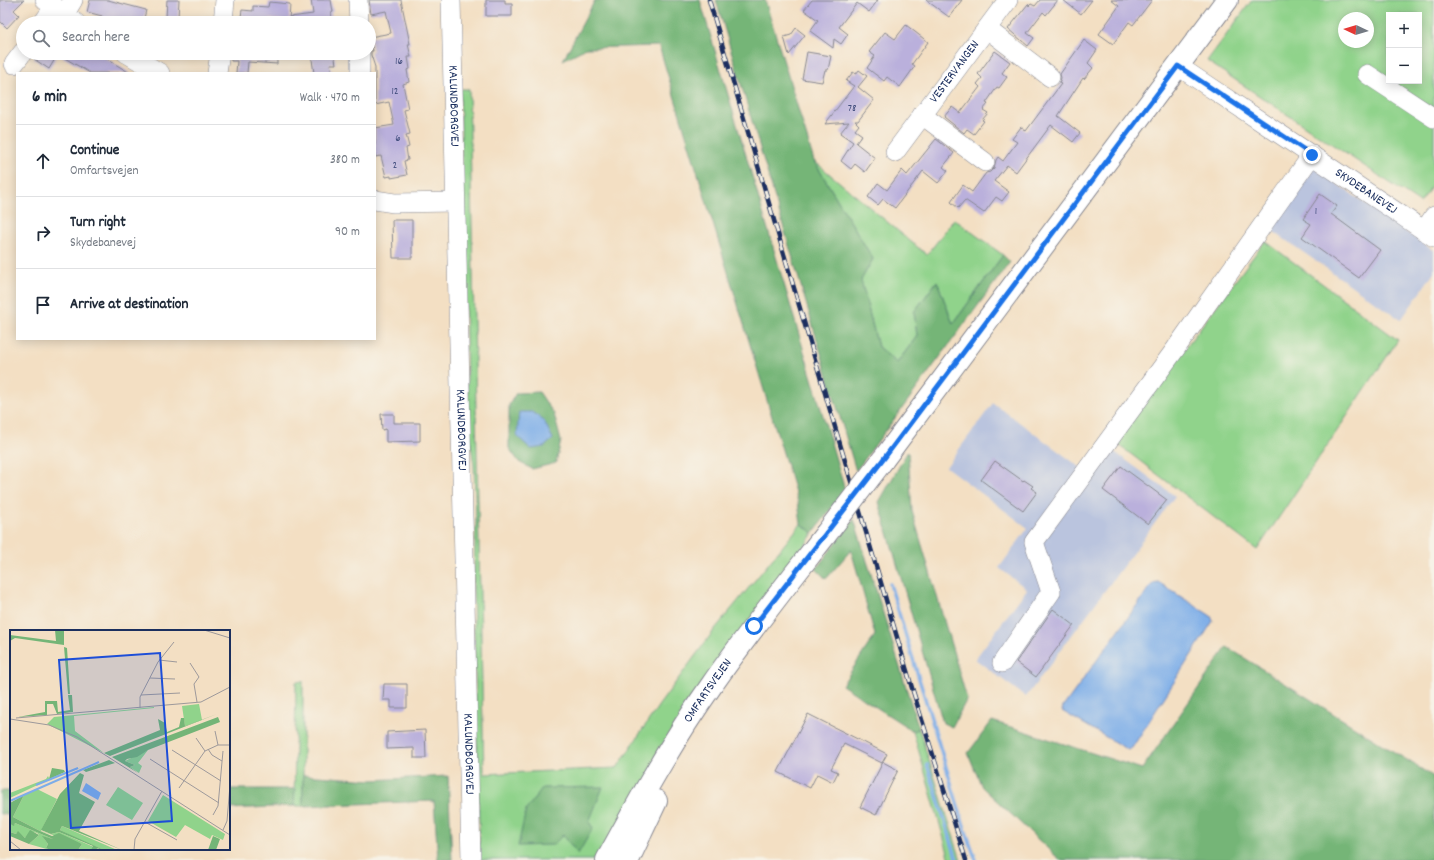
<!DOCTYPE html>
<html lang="en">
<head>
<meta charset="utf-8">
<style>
  :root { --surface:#fff; --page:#f2f2f3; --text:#1f2937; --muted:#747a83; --line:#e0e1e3 }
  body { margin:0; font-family:Dekko,sans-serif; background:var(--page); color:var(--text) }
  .controls { position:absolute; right:12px; top:12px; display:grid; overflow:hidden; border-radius:0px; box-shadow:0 2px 10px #0003 }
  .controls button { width:36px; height:36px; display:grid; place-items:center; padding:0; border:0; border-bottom:1px solid var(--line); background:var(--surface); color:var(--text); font:20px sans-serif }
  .compass { position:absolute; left:1338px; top:12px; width:36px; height:36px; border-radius:50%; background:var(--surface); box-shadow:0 2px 10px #0003; rotate:274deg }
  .stop { position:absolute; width:12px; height:12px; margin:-9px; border:3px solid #1a73e8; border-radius:50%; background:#fff }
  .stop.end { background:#1a73e8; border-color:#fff; box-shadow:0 1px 4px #0008 }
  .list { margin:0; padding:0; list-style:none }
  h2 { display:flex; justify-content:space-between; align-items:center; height:52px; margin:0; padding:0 16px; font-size:17px }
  h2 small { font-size:13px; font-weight:400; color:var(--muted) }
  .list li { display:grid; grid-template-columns:26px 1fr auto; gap:12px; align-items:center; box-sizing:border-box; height:72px; padding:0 16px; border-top:1px solid var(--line) }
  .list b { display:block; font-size:15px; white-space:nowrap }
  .list p { margin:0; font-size:13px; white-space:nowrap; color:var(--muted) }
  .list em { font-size:13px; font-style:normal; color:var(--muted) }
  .icon { flex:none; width:22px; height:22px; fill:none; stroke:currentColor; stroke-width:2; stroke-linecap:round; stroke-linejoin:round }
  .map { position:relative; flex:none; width:1434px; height:860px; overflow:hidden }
  .search { position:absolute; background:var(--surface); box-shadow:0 2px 10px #0003; left:16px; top:16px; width:360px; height:44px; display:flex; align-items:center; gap:10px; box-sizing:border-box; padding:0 14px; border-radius:22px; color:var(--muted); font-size:15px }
  .panel { position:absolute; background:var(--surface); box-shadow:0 2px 10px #0003; left:16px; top:72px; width:360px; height:268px; border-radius:0px }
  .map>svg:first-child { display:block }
</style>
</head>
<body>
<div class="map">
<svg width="1434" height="860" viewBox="0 0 1434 860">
  <rect width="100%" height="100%" fill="#f7f3e8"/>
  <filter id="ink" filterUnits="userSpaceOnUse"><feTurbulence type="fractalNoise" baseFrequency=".025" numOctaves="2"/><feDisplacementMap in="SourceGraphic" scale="8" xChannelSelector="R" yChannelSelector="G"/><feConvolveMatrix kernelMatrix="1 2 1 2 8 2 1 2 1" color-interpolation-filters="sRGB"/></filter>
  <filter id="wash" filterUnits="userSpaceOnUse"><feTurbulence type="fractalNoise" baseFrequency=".012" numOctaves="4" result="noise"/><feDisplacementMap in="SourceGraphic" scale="16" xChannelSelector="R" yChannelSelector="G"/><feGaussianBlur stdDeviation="0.9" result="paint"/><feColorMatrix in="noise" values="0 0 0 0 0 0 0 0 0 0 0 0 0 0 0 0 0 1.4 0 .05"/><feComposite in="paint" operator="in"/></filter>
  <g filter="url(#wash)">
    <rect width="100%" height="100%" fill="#f3dfc3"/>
    <g fill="#bac4de">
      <polygon points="1314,168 1434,251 1434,272 1401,320 1271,230"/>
      <polygon points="993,403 1092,476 1112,450 1175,496 1026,697 975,659 1027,589 999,568 1028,528 946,467"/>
    </g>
    <g fill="#90d38b" stroke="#568174" fill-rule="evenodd">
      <path d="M1252 0H1434V183L1420 203 1207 61ZM1389 15H1419V81H1389ZM1344 18H1368V42H1344Z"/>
      <polygon points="460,89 469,89 484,774 617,768 659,705 715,629 801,524 813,533 597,860 480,860 473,588 476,523 474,466 468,422"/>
      <polygon points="814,161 927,255 954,219 1003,255 953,324 937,281 914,312 917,336 897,363 878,347 861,280 873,259"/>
      <polygon points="1265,241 1398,340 1257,550 1115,442"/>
      <polygon points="303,681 303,806 294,806 296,682"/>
      <polygon points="919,729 961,860 950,860 913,731"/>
    </g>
    <g fill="#74b577" stroke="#48726a">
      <polygon points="595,0 700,0 845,490 813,533 801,524 798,502 659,46 586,48 563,60"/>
      <polygon points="716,0 765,0 814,161 873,259 861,280 878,347 897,363 917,336 914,312 937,281 953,324 1003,255 1010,262 856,471"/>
      <polygon points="539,392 554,414 561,441 556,463 532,469 519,462 509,448 509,405 516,393"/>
      <polygon points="908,451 912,511 967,699 952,727 943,723 879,502"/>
      <polygon points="854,519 919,729 913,731 842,685 875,635 851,550 826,579 816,569"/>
      <polygon points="1227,647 1434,777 1434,860 1060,860 982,787 968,753 992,721 1142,769"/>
      <polygon points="303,775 372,780 448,776 452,860 438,860 434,801 303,806"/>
      <polygon points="603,787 589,822 593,828 578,854 563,835 553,845 518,846 526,810 542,788"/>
      <polygon points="229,789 295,789 294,806 229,809"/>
      <rect x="0" y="791" width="11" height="23"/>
    </g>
    <g fill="#7dade8" stroke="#4c6ea3">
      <polygon points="519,412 532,412 544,421 553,439 544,447 531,449 517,436"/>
      <polygon points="1158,582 1211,616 1213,621 1132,748 1128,750 1062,711 1063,707 1153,583"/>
    </g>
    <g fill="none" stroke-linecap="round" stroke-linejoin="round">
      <g stroke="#7dade8" stroke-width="3.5">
        <polyline points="890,584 965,829 976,860"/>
        <polyline points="927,764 957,860"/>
      </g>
    </g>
    <g id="blocks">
      <g fill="#bab0dc">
        <polygon points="0,0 24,0 14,10 19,15 7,28 0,21"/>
        <polygon points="90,0 108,0 146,10 143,23 124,23 102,17 102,16 87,12"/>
        <polygon points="167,0 179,0 178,18 166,17"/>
        <polygon points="311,0 331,0 333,12 331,12 332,23 291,23 290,17 313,14"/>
        <polygon points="369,0 401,0 410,44 408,44 411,57 408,57 410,69 407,70 409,82 403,84 408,109 404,110 410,134 406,135 409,147 406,148 408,160 404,161 407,175 391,178 391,176 386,177 381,156 375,157 375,128 394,125 389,102 375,105 375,67 371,55 371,51 373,51 370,37 391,33 386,11 371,14"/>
        <polygon points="486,0 505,0 505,4 512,4 512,16 486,16"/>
        <polygon points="812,0 878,0 869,12 857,3 839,27 848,34 841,44 834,39 833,48 810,31 818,20 804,10"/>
        <polygon points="926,0 962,0 949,17"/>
        <polygon points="1040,0 1058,0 1046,15 1043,12 1027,33 1034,38 1028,46 1008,29 1028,4 1029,6 1031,4 1035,6"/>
        <polygon points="1063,0 1092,0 1081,14"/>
        <polygon points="1111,0 1152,0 1133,25 1129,22 1113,44 1099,34 1119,6"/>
        <polygon points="269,2 290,4 289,21 269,19 269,23 240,23 242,10 253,11 253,6 268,7"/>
        <polygon points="906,25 928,42 912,64 915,66 900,87 887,77 884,81 867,68 875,56 869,52 885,32 895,39"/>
        <polygon points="796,28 805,35 789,55 784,37 791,35"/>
        <polygon points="1084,40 1097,50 1088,63 1093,68 1084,79 1083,78 1058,116 1080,133 1073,142 1051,125 1016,172 1007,165 994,181 1009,192 1002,201 996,197 984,213 965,200 958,208 951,202 963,185 972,192 986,173 990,172 994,168 996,160 998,157 1003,161 1017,142 1012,139 1021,127 1026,131 1061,84 1059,83 1061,78 1060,74"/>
        <polygon points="995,51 1010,62 1002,73 1007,77 999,88 997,87 986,103 988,104 983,110 988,113 982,120 984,121 974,134 967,129 964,133 944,117 952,107 960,113 980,87 977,84 982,78 978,74"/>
        <polygon points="807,52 831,56 828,70 825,70 822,82 802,79"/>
        <polygon points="37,53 97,53 130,73 90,73 58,54 49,69 34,59"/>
        <polygon points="231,53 277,53 277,64 248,62 247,73 236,73 237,61 231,61"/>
        <polygon points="311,53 334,53 336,64 330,64 332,73 314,73"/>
        <polygon points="859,70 867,76 858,87 874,100 858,121 855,121 859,125 855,130 862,135 856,143 875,158 865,172 855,164 851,169 841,161 853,142 840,133 849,122 825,124 854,86 846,81 853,72 856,74"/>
        <polygon points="936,139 954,153 943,167 948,171 938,183 923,171 895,208 883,199 878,205 868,197 878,183 887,190 902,170 907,175"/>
        <polygon points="1320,194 1337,206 1331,214 1380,250 1359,278 1302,237 1311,224 1303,219"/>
        <polygon points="392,220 412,220 412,258 393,258"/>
        <polygon points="381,414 394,414 394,423 420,423 420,441 386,442 386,429 382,430"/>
        <polygon points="995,461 1023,481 1024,480 1033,486 1031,488 1037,492 1023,511 981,480"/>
        <polygon points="1121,466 1167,500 1148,524 1103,490"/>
        <polygon points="1053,609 1074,625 1036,677 1016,662"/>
        <polygon points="384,684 407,684 407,708 391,708 391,700 383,700"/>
        <polygon points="808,714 887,754 882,763 844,744 831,769 838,772 833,782 817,774 810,788 778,772"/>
        <polygon points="425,730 426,758 414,758 414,748 387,749 387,732"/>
        <polygon points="883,762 898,770 876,815 860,807"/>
      </g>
    </g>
  </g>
  <g filter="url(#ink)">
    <use href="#blocks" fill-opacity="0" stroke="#878790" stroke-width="1"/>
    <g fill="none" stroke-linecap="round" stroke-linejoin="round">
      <g stroke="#878790" stroke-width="20">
        <g id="minor">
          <polyline points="45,0 76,23"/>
          <polyline points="358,0 359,23"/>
          <path id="s1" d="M451 0 471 860"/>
          <polyline points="64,15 73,0"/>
          <polyline points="43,23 54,7"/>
          <polyline points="223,23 225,0"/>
          <polyline points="987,29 1050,77"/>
          <polyline points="126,53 160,73"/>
          <polyline points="360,53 360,73"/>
          <polyline points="14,64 23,52"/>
          <path id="s2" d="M1178 66 1434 237"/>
          <polyline points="217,73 220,53"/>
          <polyline points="1367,74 1434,118"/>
          <polyline points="922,115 985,162"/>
          <path id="s3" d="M895 152 1008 0"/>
          <polyline points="375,200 394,203 455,202"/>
          <polyline points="1424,231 1434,216"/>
          <polyline points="1002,663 1051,592 1034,542 1174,351 1312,155"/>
        </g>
      </g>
      <g stroke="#878790" stroke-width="24">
        <g id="major">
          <polyline points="882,461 1227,0"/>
          <path id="s4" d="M607 860C639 801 672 741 711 686 747 634 787 584 826 534"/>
          <polyline points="628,860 656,801"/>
        </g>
      </g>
      <use href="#minor" stroke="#fff" stroke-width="19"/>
      <use href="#major" stroke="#fff" stroke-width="22"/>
      <g stroke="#1b2f5e" stroke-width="4.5">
        <polyline id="rail" points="709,0 912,688 966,860"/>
      </g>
      <use href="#rail" stroke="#f7f3e8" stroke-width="3" stroke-dasharray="9" stroke-linecap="butt"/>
      <g stroke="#878790" stroke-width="24" stroke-linecap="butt">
        <polyline id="major-bridge" points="826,534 882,461"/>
      </g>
      <use href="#major-bridge" stroke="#fff" stroke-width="22"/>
    </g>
  </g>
  <g fill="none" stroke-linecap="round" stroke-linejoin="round" filter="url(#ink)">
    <polyline stroke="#1a73e8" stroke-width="5" points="754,626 882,461 1178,66 1312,155"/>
  </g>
  <g text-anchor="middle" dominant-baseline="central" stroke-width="3.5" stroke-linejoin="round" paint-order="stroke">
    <g font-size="11" fill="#434f7e">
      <text x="399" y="62">16</text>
      <text x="395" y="92">12</text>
      <text x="852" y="109">78</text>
      <text x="398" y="139">6</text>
      <text x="395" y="166">2</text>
      <text x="1316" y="212">1</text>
    </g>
    <g font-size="13" fill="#1b2f5e" stroke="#f7f3e8">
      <text stroke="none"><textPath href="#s3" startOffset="100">VESTERVANGEN</textPath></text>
      <text stroke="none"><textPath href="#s1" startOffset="106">KALUNDBORGVEJ</textPath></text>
      <text stroke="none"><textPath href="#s2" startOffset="226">SKYDEBANEVEJ</textPath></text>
      <text stroke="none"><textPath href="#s1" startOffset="430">KALUNDBORGVEJ</textPath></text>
      <text stroke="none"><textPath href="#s4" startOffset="197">OMFARTSVEJEN</textPath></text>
      <text stroke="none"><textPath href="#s1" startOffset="754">KALUNDBORGVEJ</textPath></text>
    </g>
  </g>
  <g transform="translate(10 630)">
    <rect width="220" height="220" fill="#f3dfc3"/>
    <path d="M189 74 192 90 175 96 172 76ZM144 77V78L64 86 65 101 94 123 37 94 44 87ZM138 120 128 133 132 136 129 143 120 137 125 135 115 131ZM72 137 34 152 0 168V163L36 149 38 146 39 148ZM108 157 133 173 122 190 96 175ZM27 159 47 169 31 201 41 204 49 202 91 220H68L72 214 30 201 3 187 14 165ZM153 165 215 204 213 210 202 205 200 209 175 195 166 207 138 191ZM5 193 43 209 33 207 38 214 36 218 40 220 19 214 29 205 27 203 23 202 15 208 8 202 6 204 0 202V194L4 195ZM52 196 107 220H94L68 209 50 200Z" fill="#90d38b"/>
    <path d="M45 0H54V15L5 8 0 11V5L46 11ZM54 17 57 18 60 64H58ZM58 65H62L63 82 47 84 43 74H37V85L8 87 35 82V71H47L48 82 60 80ZM207 84 100 126 94 123 150 100 148 89 155 93 157 102 169 97 171 88H174L175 96ZM208 87 210 92 138 120 127 127 117 129 115 131 125 135 120 137 128 143 102 127ZM99 130 105 133 76 142 73 140ZM42 138 54 140 55 142 39 149ZM70 143 74 145 69 163 85 172 69 201 112 220 52 196 50 200 94 220 86 218 89 220H81L83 216 49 202 41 204 31 200 50 164ZM14 165 3 187 30 201 42 206 49 203 72 214 68 220H40L36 218 38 214 32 206 43 209 5 193 4 196 0 194V173ZM20 200 29 205 19 214 0 206V202L6 204 8 201 15 208ZM203 206 210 209 206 220H198Z" fill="#74b577"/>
    <path d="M76 153 91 163 88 170 72 161Z" fill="#7dade8"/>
    <path fill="none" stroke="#7dade8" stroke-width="2" d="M26 155 68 138M0 171 89 132"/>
    <path fill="none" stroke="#9d999b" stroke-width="1" d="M194 0 220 8M149 30 167 32M180 33 189 47 184 54 187 72M140 48 165 49M131 65 170 63M130 78V67L148 32 164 12M6 88 191 72 220 57M0 89 39 95 67 107 220 205M205 101 208 115M186 108 195 121M198 119 202 125 212 131M162 120 211 151M140 129 209 173M169 158 195 121 208 115H220M203 185 208 176 213 121M135 192 167 210M213 200 217 191 220 155M0 211 11 220M124 220 125 209 152 161"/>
    <path fill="#1d4ed8" fill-opacity="0.15" stroke="#1d4ed8" stroke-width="2" d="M150 23 162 191 61 198 49 30Z"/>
    <rect width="220" height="220" fill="none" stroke="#1b2f5e" stroke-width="2"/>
  </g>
</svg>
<div class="controls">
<button>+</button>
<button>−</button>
</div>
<svg class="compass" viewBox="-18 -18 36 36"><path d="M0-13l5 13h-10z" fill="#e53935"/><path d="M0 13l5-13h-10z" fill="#747a83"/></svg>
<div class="stop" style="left:754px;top:626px"></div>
<div class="stop end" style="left:1312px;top:155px"></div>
<div class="search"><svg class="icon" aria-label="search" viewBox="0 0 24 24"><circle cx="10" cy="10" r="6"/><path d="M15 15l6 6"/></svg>Search here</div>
<section class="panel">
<h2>6 min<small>Walk · 470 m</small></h2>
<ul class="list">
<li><svg class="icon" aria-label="ahead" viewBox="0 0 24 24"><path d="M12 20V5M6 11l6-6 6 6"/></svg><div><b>Continue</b><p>Omfartsvejen</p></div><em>380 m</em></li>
<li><svg class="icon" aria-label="right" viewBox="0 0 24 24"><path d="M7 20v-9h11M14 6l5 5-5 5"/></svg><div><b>Turn right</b><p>Skydebanevej</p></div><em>90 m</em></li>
<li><svg class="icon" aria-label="arrive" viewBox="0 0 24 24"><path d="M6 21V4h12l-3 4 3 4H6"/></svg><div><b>Arrive at destination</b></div></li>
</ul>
</section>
</div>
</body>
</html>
